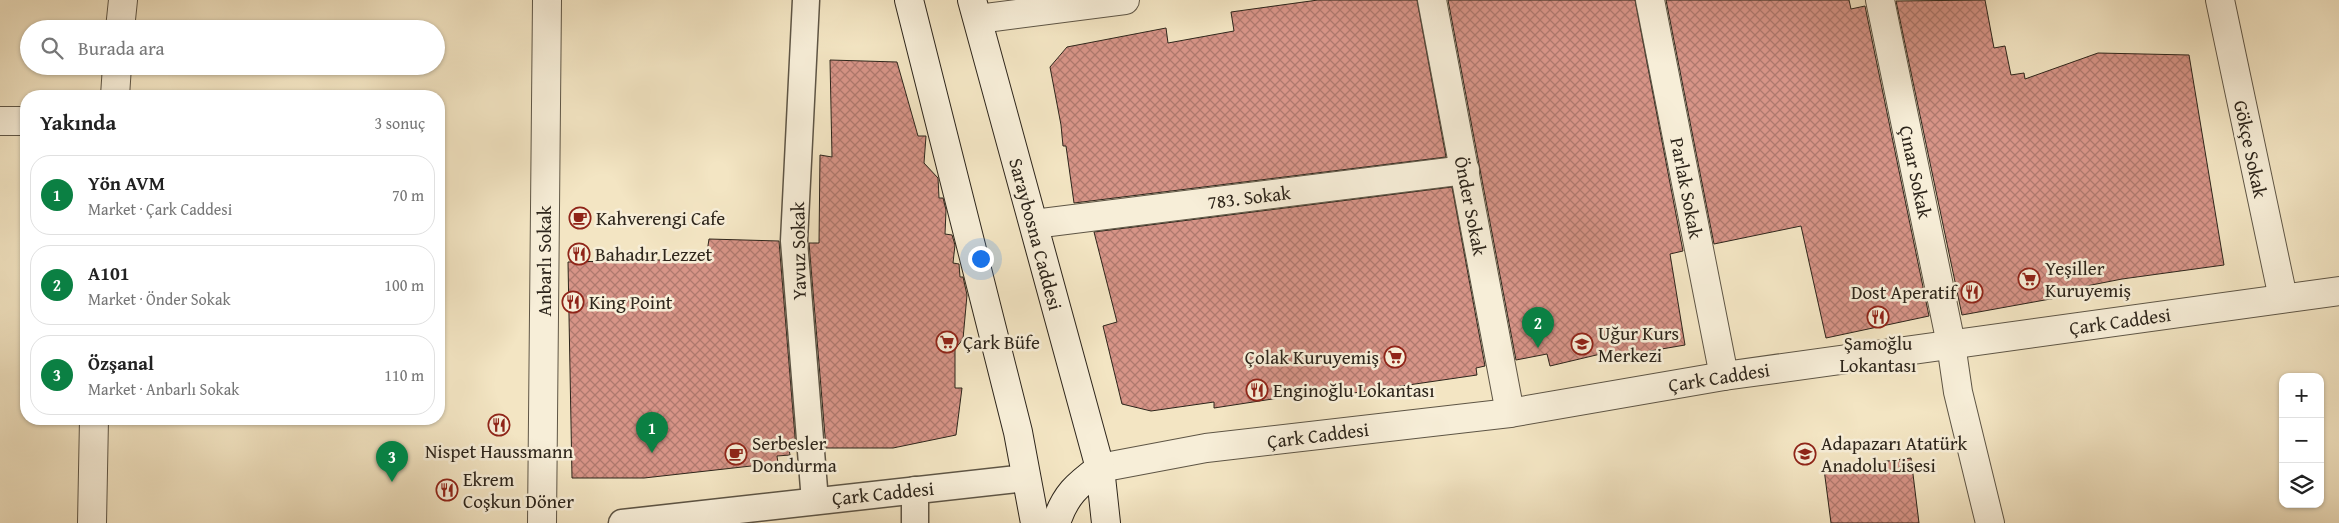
<!DOCTYPE html>
<html lang="tr">
<head>
<meta charset="utf-8">
<style>
  :root { --surface:#fff; --page:#f2f2f2; --text:#222; --muted:#767676; --line:#e0e0e0; --accent:#0b8043 }
  body { margin:0; font-family:"Gentium Book Plus",serif; background:var(--page); color:var(--text) }
  .controls { position:absolute; right:15px; bottom:15px; display:grid; overflow:hidden; border-radius:10px; box-shadow:0 1px 4px #0004 }
  .controls button { width:45px; height:45px; display:grid; place-items:center; padding:0; border:0; border-bottom:1px solid var(--line); background:var(--surface); color:var(--text); font:25px sans-serif }
  .you { position:absolute; left:980px; top:258px; width:18px; height:18px; margin:-12px; border:4px solid #fff; border-radius:50%; background:#1a73e8; box-shadow:0 0 0 8px #1a73e833 }
  .badge { display:grid; place-items:center; width:32px; height:32px; border-radius:50%; background:var(--accent); color:#fff; font-size:16px; font-weight:700 }
  .pin { position:absolute; translate:-50% -41px; filter:drop-shadow(0 1px 2px #0008) }
  .pin::after { content:''; position:absolute; top:26px; width:18px; height:15px; background:inherit; clip-path:polygon(0 0,100% 0,50% 100%) }
  .list { margin:0; padding:0; list-style:none }
  h2 { display:flex; justify-content:space-between; align-items:center; height:65px; margin:0; padding:0 20px; font-size:21px }
  h2 small { font-size:16px; font-weight:400; color:var(--muted) }
  .list li { display:grid; grid-template-columns:32px 1fr auto; gap:15px; align-items:center; box-sizing:border-box; height:80px; margin:0 10px 10px; padding:0 10px; border:1px solid var(--line); border-radius:20px }
  .list b { display:block; font-size:19px; white-space:nowrap }
  .list p { margin:0; font-size:16px; white-space:nowrap; color:var(--muted) }
  .list em { font-size:16px; font-style:normal; color:var(--muted) }
  .icon { flex:none; width:28px; height:28px; fill:none; stroke:currentColor; stroke-width:2; stroke-linecap:round; stroke-linejoin:round }
  .map { position:relative; flex:none; width:2339px; height:523px; overflow:hidden }
  .search { position:absolute; background:var(--surface); box-shadow:0 1px 4px #0004; left:20px; top:20px; width:425px; height:55px; display:flex; align-items:center; gap:12px; box-sizing:border-box; padding:0 18px; border-radius:28px; color:var(--muted); font-size:19px }
  .panel { position:absolute; background:var(--surface); box-shadow:0 1px 4px #0004; left:20px; top:90px; width:425px; height:335px; border-radius:20px }
  .map>svg:first-child { display:block }
</style>
</head>
<body>
<div class="map">
<svg width="2339" height="523" viewBox="0 0 2339 523">
  <defs>
    <pattern id="building-cross-hatch" width="8" height="8" patternUnits="userSpaceOnUse" patternTransform="scale(1.25)"><rect width="8" height="8" fill="#d79487"/><path d="M0 0l8 8M0 8l8-8" fill="none" stroke="#af796e"/></pattern>
  </defs>
  <rect width="100%" height="100%" fill="#f3e5c3"/>
  <filter id="stains"><feTurbulence type="fractalNoise" baseFrequency=".004" numOctaves="4"/><feColorMatrix values="0 0 0 0 .2 0 0 0 0 .09 0 0 0 0 .02 0 0 0 .5 -.17"/></filter>
  <radialGradient id="worn" r=".72"><stop offset=".6" stop-color="#630" stop-opacity="0"/><stop offset="1" stop-color="#630" stop-opacity=".3"/></radialGradient>
  <g fill="url(#building-cross-hatch)" stroke="#2d251b">
    <polygon points="1318,0 1417,0 1446,157 1074,203 1066,146 1063,146 1061,125 1050,67 1067,47 1166,28 1168,43 1234,31 1231,12"/>
    <polygon points="1448,0 1635,0 1683,251 1670,254 1685,345 1609,358 1609,352 1550,366 1547,354 1516,360"/>
    <polygon points="1666,0 1849,0 1851,9 1865,6 1929,316 1826,338 1801,226 1714,244"/>
    <polygon points="1985,0 1994,48 2005,46 2011,75 2024,73 2025,79 2098,53 2189,55 2224,265 2122,279 2066,290 2067,296 1962,315 1896,1"/>
    <polygon points="830,60 897,62 918,136 926,136 924,163 938,178 939,198 943,198 946,210 945,234 952,235 955,245 953,263 959,264 960,277 963,277 967,295 963,339 955,349 955,388 962,388 956,435 893,448 826,448 809,243 819,243 820,155 832,157"/>
    <polygon points="1452,187 1485,366 1476,368 1477,375 1319,398 1318,392 1214,408 1214,402 1151,411 1122,404 1103,326 1117,322 1094,232"/>
    <polygon points="709,239 779,241 796,449 789,449 790,455 777,456 778,463 644,478 572,478 568,262 706,259"/>
    <polygon points="1911,458 1919,523 1831,523 1824,469"/>
  </g>
  <g fill="none" stroke-linecap="round" stroke-linejoin="round">
    <g stroke="#5e5545" stroke-width="29">
      <g id="pedestrian">
        <polyline points="806,0 794,241 815,501"/>
        <polyline points="622,523 1026,478"/>
        <polyline points="915,523 915,490"/>
      </g>
    </g>
    <g stroke="#5e5545" stroke-width="30">
      <g id="minor">
        <polyline points="1432,0 1510,413"/>
        <polyline points="1650,0 1724,376"/>
        <polyline points="1880,0 1951,344 1958,392 1990,523"/>
        <polyline points="2220,0 2283,298"/>
        <polyline points="978,19 1125,0"/>
        <polyline points="120,29 123,0"/>
        <polyline points="115,96 117,66"/>
        <polyline points="0,121 26,121"/>
        <polyline points="1034,224 1465,170"/>
        <polyline points="92,523 94,419"/>
        <polyline points="542,523 547,0"/>
      </g>
    </g>
    <g stroke="#5e5545" stroke-width="30">
      <polyline id="tertiary" points="1100,468 1206,448 1510,413 1724,376 2339,291"/>
    </g>
    <g stroke="#2d251b" stroke-width="30">
      <g id="secondary">
        <polyline points="909,0 1018,432 1035,523"/>
        <polyline points="972,0 1100,468 1106,523"/>
        <path d="M1056 523C1065 495 1077 485 1100 468"/>
      </g>
    </g>
    <use href="#pedestrian" stroke="#f7eed8" stroke-width="26"/>
    <use href="#minor" stroke="#f7eed8" stroke-width="28"/>
    <use href="#tertiary" stroke="#f7eed8" stroke-width="28"/>
    <use href="#secondary" stroke="#f7eed8" stroke-width="28"/>
  </g>
  <defs>
    <g id="cafe-ring" transform="scale(1.125)"><circle r="9.5" fill="#f7eed8" stroke="#8f2418" stroke-width="1.5"/><path d="M-5.5-4.5H6V0H3Q3 3.5 0 3.5H-2.5Q-5.5 3.5-5.5 0ZM3-3.2v2h1.7v-2ZM-6 4.5H4V6H-6Z" fill="#8f2418"/></g>
    <g id="restaurant-ring" transform="scale(1.125)"><circle r="9.5" fill="#f7eed8" stroke="#8f2418" stroke-width="1.5"/><path d="M-5-6h1v4h1v-4h1v4h1v-4h1v5L-1.5 .5V6h-2V.5L-5-1ZM5-6V6H3V1.5H1.5Q1.5-4 5-6Z" fill="#8f2418"/></g>
    <g id="supermarket-ring" transform="scale(1.125)"><circle r="9.5" fill="#f7eed8" stroke="#8f2418" stroke-width="1.5"/><path d="M-6-5.5h2.5l.6 2H6L4.5 2H-2.5L-4.4-4H-6ZM-1.5 3.2a1.3 1.3 0 1 0 .1 0ZM3 3.2a1.3 1.3 0 1 0 .1 0Z" fill="#8f2418"/></g>
    <g id="school-ring" transform="scale(1.125)"><circle r="9.5" fill="#f7eed8" stroke="#8f2418" stroke-width="1.5"/><path d="M0-5L7-2L0 1L-7-2ZM-4 1L0 2.5L4 1V4Q0 6-4 4Z" fill="#8f2418"/></g>
  </defs>
  <g fill-rule="evenodd">
    <use href="#cafe-ring" x="580" y="218"/>
    <use href="#restaurant-ring" x="579" y="254"/>
    <use href="#supermarket-ring" x="2029" y="279"/>
    <use href="#restaurant-ring" x="1972" y="292"/>
    <use href="#restaurant-ring" x="573" y="302"/>
    <use href="#restaurant-ring" x="1878" y="317"/>
    <use href="#supermarket-ring" x="947" y="342"/>
    <use href="#school-ring" x="1582" y="344"/>
    <use href="#supermarket-ring" x="1395" y="357"/>
    <use href="#restaurant-ring" x="1257" y="390"/>
    <use href="#restaurant-ring" x="499" y="425"/>
    <use href="#cafe-ring" x="736" y="454"/>
    <use href="#school-ring" x="1805" y="454"/>
    <use href="#restaurant-ring" x="447" y="490"/>
  </g>
  <g text-anchor="middle" dominant-baseline="central" stroke-width="5" stroke-linejoin="round" paint-order="stroke">
    <g font-size="19" fill="#2d251b" stroke="#f7eed8">
      <text transform="translate(2251 149) rotate(78)">Gökçe Sokak</text>
      <text transform="translate(1916 172) rotate(78)">Çınar Sokak</text>
      <text transform="translate(1687 188) rotate(79)">Parlak Sokak</text>
      <text transform="translate(1249 197) rotate(-7)">783. Sokak</text>
      <text transform="translate(1471 206) rotate(79)">Önder Sokak</text>
      <text transform="translate(1036 234) rotate(75)">Saraybosna Caddesi</text>
      <text transform="translate(798 251) rotate(-91)">Yavuz Sokak</text>
      <text transform="translate(544 261) rotate(-90)">Anbarlı Sokak</text>
      <text transform="translate(2120 321) rotate(-8)">Çark Caddesi</text>
      <text transform="translate(1719 377) rotate(-9)">Çark Caddesi</text>
      <text transform="translate(1318 435) rotate(-7)">Çark Caddesi</text>
      <text transform="translate(883 493) rotate(-6)">Çark Caddesi</text>
    </g>
    <g font-size="19" fill="#2d251b" stroke="#f7eed8" text-anchor="start">
      <text x="596" y="218">Kahverengi Cafe</text>
      <text x="595" y="254">Bahadır Lezzet</text>
      <text x="2045" y="268">Yeşiller<tspan x="2045" dy="22">Kuruyemiş</tspan></text>
      <text x="1956" y="292" text-anchor="end">Dost Aperatif</text>
      <text x="589" y="302">King Point</text>
      <text x="1598" y="333">Uğur Kurs<tspan x="1598" dy="22">Merkezi</tspan></text>
      <text x="963" y="342">Çark Büfe</text>
      <text x="1878" y="343" text-anchor="middle">Şamoğlu<tspan x="1878" dy="22">Lokantası</tspan></text>
      <text x="1379" y="357" text-anchor="end">Çolak Kuruyemiş</text>
      <text x="1273" y="390">Enginoğlu Lokantası</text>
      <text x="752" y="443">Serbesler<tspan x="752" dy="22">Dondurma</tspan></text>
      <text x="1821" y="443">Adapazarı Atatürk<tspan x="1821" dy="22">Anadolu Lisesi</tspan></text>
      <text x="499" y="451" text-anchor="middle">Nispet Haussmann</text>
      <text x="463" y="479">Ekrem<tspan x="463" dy="22">Coşkun Döner</tspan></text>
    </g>
  </g>
  <rect width="100%" height="100%" filter="url(#stains)"/>
  <rect width="100%" height="100%" fill="url(#worn)"/>
</svg>
<div class="controls">
<button>+</button>
<button>−</button>
<button><svg class="icon" aria-label="layers" viewBox="0 0 24 24"><path d="M12 4l9 5-9 5-9-5zM3 14l9 5 9-5"/></svg></button>
</div>
<div class="you"></div>
<div class="pin badge" style="left:652px;top:453px">1</div>
<div class="pin badge" style="left:1538px;top:348px">2</div>
<div class="pin badge" style="left:392px;top:482px">3</div>
<div class="search"><svg class="icon" aria-label="search" viewBox="0 0 24 24"><circle cx="10" cy="10" r="6"/><path d="M15 15l6 6"/></svg>Burada ara</div>
<section class="panel">
<h2>Yakında<small>3 sonuç</small></h2>
<ul class="list">
<li><span class="badge">1</span><div><b>Yön AVM</b><p>Market · Çark Caddesi</p></div><em>70 m</em></li>
<li><span class="badge">2</span><div><b>A101</b><p>Market · Önder Sokak</p></div><em>100 m</em></li>
<li><span class="badge">3</span><div><b>Özşanal</b><p>Market · Anbarlı Sokak</p></div><em>110 m</em></li>
</ul>
</section>
</div>
</body>
</html>
